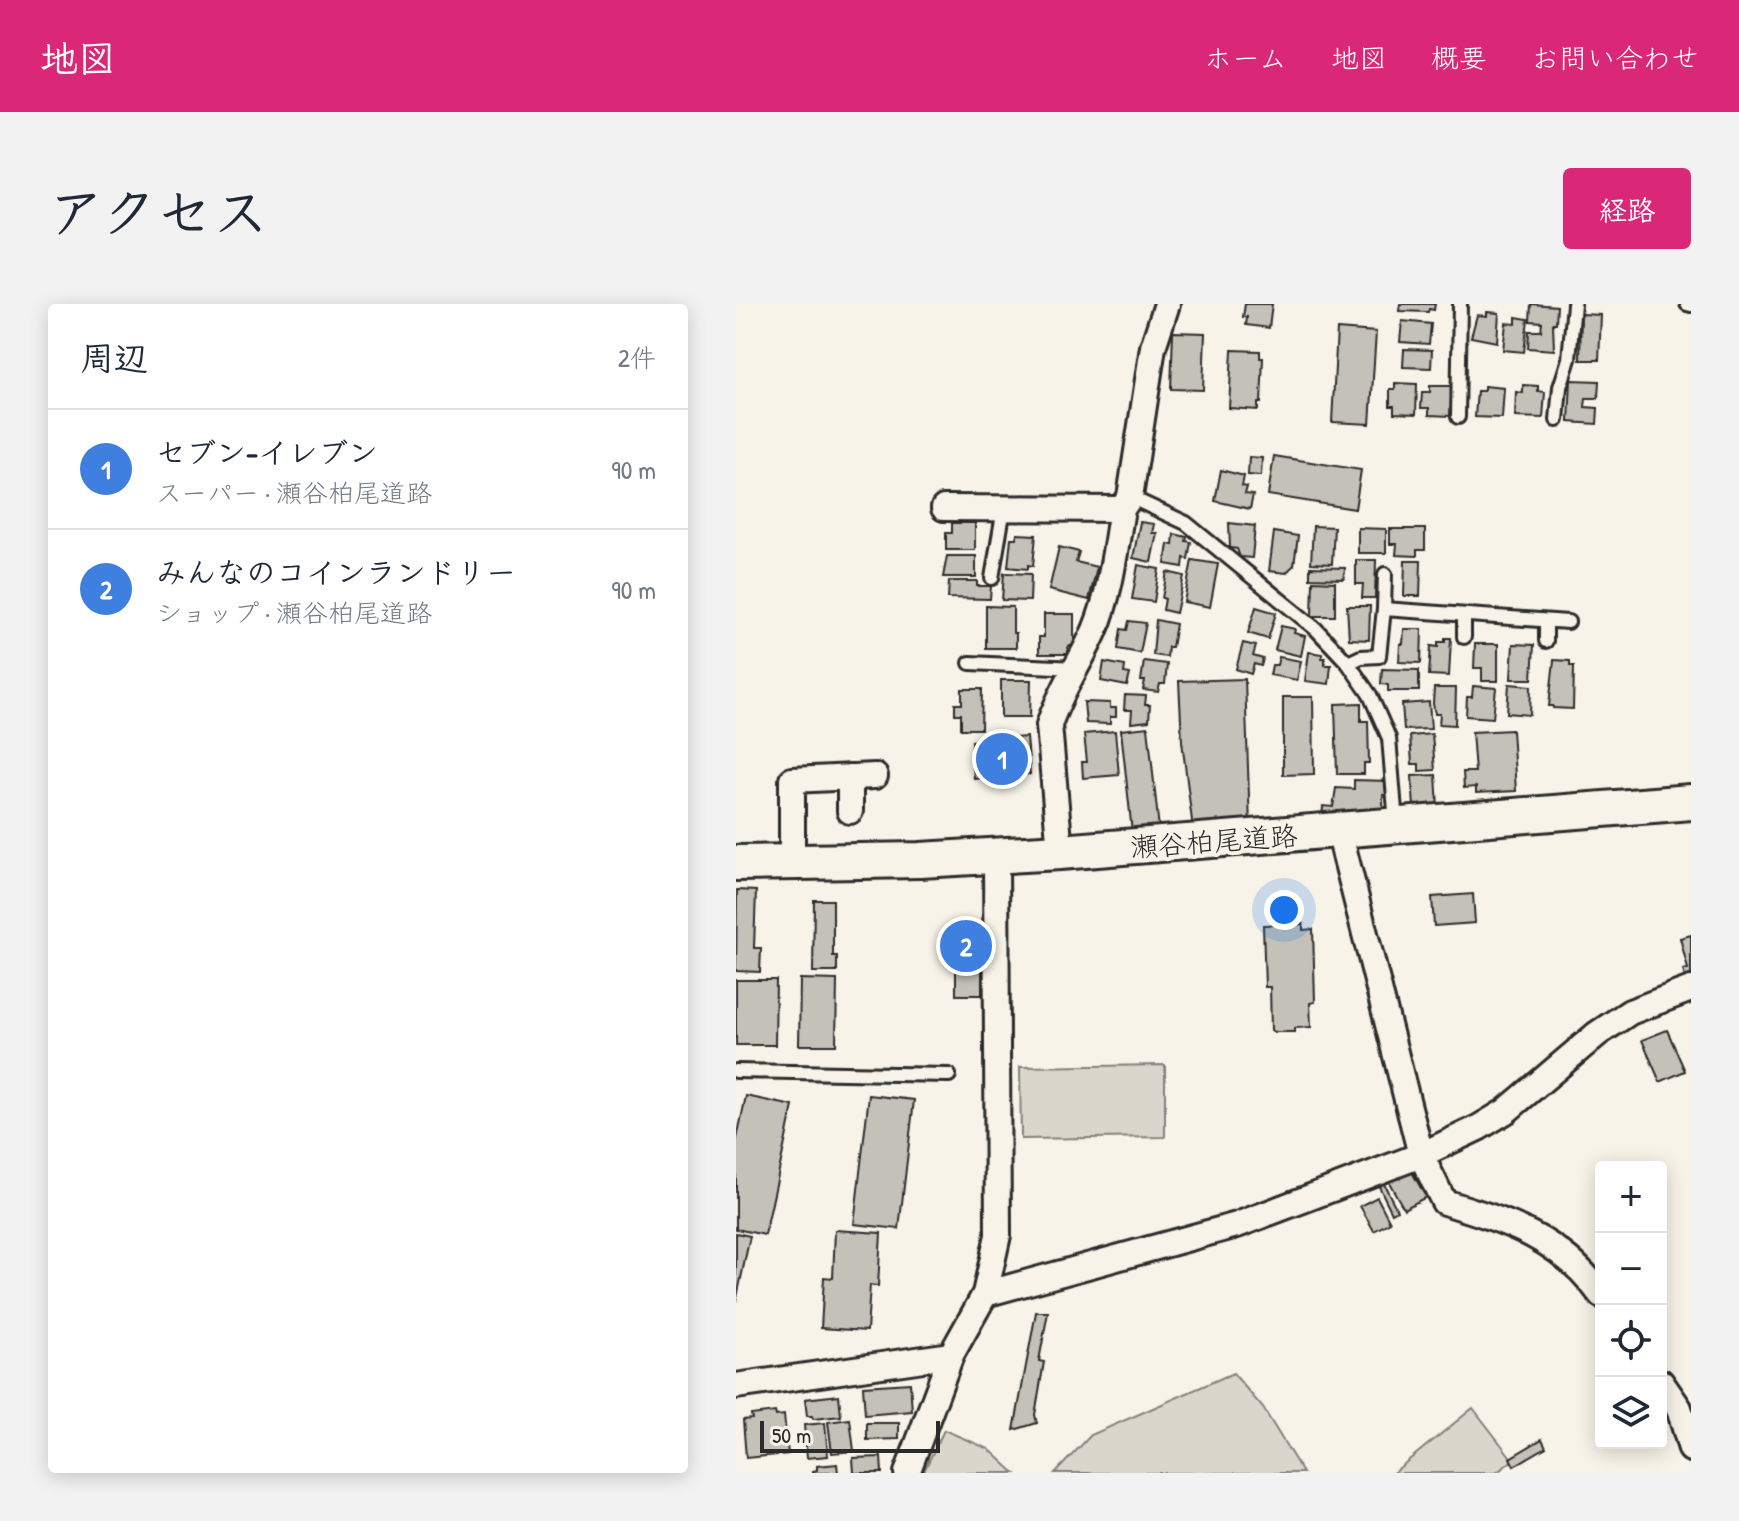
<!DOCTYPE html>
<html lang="ja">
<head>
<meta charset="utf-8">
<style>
  :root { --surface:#fff; --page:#f2f2f3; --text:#1f2937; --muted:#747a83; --line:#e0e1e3; --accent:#db2777 }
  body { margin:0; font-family:"Patrick Hand","Klee One",sans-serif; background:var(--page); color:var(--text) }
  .controls { position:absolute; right:24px; bottom:24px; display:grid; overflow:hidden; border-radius:8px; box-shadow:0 4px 20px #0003 }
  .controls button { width:72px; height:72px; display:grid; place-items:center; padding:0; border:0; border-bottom:2px solid var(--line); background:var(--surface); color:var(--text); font:40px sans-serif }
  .scale { position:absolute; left:24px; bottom:20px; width:180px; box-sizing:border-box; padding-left:8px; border:4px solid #2b2b2b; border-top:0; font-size:22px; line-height:28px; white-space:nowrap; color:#2b2b2b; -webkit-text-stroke:6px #f7f3e8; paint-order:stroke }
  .you { position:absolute; left:548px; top:606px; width:28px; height:28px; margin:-20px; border:6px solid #fff; border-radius:50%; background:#1a73e8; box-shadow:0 0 0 12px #1a73e833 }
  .badge { display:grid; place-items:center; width:52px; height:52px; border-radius:50%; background:var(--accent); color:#fff; font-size:26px; font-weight:700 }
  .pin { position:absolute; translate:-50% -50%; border:4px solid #fff; box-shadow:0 2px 8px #0006 }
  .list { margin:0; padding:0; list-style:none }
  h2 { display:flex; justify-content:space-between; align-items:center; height:104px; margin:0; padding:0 32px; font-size:34px }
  h2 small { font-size:26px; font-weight:400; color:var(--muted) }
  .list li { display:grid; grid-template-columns:52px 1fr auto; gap:24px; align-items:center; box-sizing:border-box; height:120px; padding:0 32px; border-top:2px solid var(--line) }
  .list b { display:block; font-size:30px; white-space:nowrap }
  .list p { margin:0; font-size:26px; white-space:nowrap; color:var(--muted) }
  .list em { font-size:26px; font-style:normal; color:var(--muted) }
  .icon { flex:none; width:44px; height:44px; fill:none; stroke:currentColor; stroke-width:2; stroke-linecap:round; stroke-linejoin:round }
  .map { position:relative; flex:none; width:955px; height:1169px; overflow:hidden; border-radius:8px }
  header { display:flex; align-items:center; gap:48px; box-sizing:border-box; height:112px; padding:0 40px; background:var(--accent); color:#fff }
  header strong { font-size:38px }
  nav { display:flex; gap:44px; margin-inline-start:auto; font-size:28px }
  .intro { display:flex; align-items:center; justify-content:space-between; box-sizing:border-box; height:192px; padding:0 48px }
  h1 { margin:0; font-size:56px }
  .button { padding:20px 36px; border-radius:8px; background:var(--accent); color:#fff; font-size:28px; font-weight:700 }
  main { display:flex; gap:48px; padding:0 48px }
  aside { flex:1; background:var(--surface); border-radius:8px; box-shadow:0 4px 20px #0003 }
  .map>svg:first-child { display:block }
</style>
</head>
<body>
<header>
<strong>地図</strong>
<nav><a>ホーム</a><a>地図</a><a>概要</a><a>お問い合わせ</a></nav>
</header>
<div class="intro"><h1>アクセス</h1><a class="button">経路</a></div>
<main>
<aside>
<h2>周辺<small>2件</small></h2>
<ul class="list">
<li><span class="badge" style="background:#3f7fe0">1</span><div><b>セブン-イレブン</b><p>スーパー · 瀬谷柏尾道路</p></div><em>90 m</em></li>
<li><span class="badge" style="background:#3f7fe0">2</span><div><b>みんなのコインランドリー</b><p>ショップ · 瀬谷柏尾道路</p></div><em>90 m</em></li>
</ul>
</aside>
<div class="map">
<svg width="955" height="1169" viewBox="0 0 955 1169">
  <rect width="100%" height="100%" fill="#f7f3e8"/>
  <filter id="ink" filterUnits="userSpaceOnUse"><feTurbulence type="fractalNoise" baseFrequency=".0125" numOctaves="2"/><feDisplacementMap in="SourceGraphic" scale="16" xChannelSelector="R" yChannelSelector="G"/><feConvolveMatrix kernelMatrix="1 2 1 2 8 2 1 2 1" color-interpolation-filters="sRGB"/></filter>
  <g filter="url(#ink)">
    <g fill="#dad6cc" stroke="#82807c" stroke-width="2">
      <polygon points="429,761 429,833 285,835 284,763"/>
      <polygon points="497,1069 527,1104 567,1169 319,1169 355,1131"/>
      <polygon points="737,1104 777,1156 760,1169 657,1169"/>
      <polygon points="208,1126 253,1145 279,1169 187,1169"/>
    </g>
    <g fill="#c4c1b9" stroke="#2b2b2b" stroke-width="2">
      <polygon points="509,0 536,0 533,24 510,21 511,13 507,13"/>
      <polygon points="664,0 699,0 698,6 693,5 692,8 663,7"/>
      <polygon points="795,0 821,2 820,19 817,19 818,46 792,44 793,27 805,27 806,18 794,17"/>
      <polygon points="751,8 763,9 761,38 735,33 741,11 751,12"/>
      <polygon points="845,10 865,11 863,56 844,56"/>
      <polygon points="780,13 792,15 788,48 767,46 770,19 780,20"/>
      <polygon points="666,17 695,20 693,40 664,38"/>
      <polygon points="601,25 640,28 634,120 596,118"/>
      <polygon points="437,28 469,29 467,86 435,85"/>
      <polygon points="668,45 696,46 695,64 667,63"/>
      <polygon points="496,46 524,47 524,54 527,54 525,99 522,99 522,106 493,104"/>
      <polygon points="835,76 863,77 862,94 850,94 849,103 862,104 861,120 833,118"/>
      <polygon points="659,79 681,80 680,110 658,109 658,102 654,102 654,85 659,85"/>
      <polygon points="787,81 802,82 802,87 809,88 807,114 779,113 780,88 787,89"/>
      <polygon points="694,82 716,82 715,112 693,111 693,104 685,104 686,88 694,88"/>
      <polygon points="748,82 768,84 766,114 739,113 741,87 748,87"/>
      <polygon points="538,152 625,166 619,205 532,191"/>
      <polygon points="513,153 526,154 525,172 512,171"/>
      <polygon points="485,166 508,172 506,182 511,183 509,190 517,191 514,205 479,197"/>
      <polygon points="404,218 418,220 416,229 421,229 415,258 397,254"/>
      <polygon points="216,219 239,219 239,246 210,246 210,229 216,229"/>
      <polygon points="493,219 519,222 516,254 504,253 501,245 494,244"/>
      <polygon points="577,222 598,223 596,260 575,259"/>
      <polygon points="622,224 650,225 650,249 622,249"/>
      <polygon points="654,225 689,225 689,246 681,246 681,252 660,251 661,240 654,240"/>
      <polygon points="538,228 562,232 558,261 550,269 533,267"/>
      <polygon points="281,230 300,231 297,262 292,261 292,265 272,263 275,234 280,234"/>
      <polygon points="438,230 451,233 450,237 455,238 452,255 448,254 447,263 429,260 432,240 437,241"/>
      <polygon points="323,243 343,248 340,258 361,263 353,296 313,286"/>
      <polygon points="211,252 240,252 240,273 207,273"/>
      <polygon points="456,256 482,260 474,303 448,298"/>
      <polygon points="620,256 640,256 639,294 626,294 627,280 620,280"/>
      <polygon points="669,257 685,257 684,292 668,292"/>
      <polygon points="402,261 423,265 418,298 396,295"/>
      <polygon points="574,263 609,264 608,275 574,274"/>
      <polygon points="431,268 448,272 440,309 427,306 429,295 426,294"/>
      <polygon points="268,269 295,270 294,297 266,296"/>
      <polygon points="213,277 241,277 241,282 255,282 254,295 212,294"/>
      <polygon points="577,277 599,278 599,312 576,312"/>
      <polygon points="250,302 277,303 277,329 280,329 280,344 250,344"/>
      <polygon points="611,302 634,302 633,336 613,335"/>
      <polygon points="520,303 540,309 532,335 512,329"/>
      <polygon points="308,310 338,310 338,342 332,342 332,350 303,350 303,333 308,333"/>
      <polygon points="420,316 440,320 436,343 432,343 431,353 417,351"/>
      <polygon points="393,317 410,319 404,349 382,345 385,325 391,326"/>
      <polygon points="545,322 559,325 558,329 569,332 565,352 539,346"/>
      <polygon points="668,325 686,325 685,359 663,358 664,340 667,340"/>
      <polygon points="709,334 715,334 713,372 693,371 695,342 702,343 702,338 709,338"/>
      <polygon points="507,339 520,342 517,352 527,355 525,362 518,360 515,370 500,365"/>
      <polygon points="739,340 762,340 762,377 746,377 746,364 738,364"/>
      <polygon points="777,340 798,341 796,375 775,375"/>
      <polygon points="573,348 586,350 586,354 589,354 589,361 595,361 593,380 569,377"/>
      <polygon points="543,353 565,357 561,376 534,371 536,361 541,361"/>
      <polygon points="818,356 834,357 834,362 838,362 837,405 817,404 817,402 813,402"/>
      <polygon points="408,357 431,360 429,380 424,380 422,388 407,386 409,377 405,377"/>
      <polygon points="368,358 389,362 388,369 394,370 391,382 365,377"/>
      <polygon points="646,365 683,366 683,387 652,387 652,381 645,380"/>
      <polygon points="509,375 514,522 457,525 446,437 443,377"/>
      <polygon points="265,376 295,376 294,413 265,413"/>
      <polygon points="773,380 795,382 794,411 771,409"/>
      <polygon points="737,382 760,384 757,414 730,412 731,393 736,393"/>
      <polygon points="698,384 720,384 719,421 703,420 704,410 699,410 697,400"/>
      <polygon points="226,385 246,385 245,425 225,425 225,410 219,410 219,400 226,400"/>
      <polygon points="389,391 410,392 409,401 414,401 413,417 395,419 396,406 388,406"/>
      <polygon points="547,393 577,393 578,470 547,471"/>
      <polygon points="348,398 374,399 374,404 380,404 380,413 374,413 374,420 350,419"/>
      <polygon points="693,398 695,425 668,426 666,400"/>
      <polygon points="625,399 625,417 632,417 633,459 628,459 628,470 601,470 599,400"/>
      <polygon points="412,423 423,525 396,528 385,426"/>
      <polygon points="776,426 780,487 740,489 740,483 728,484 727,468 739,468 736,428"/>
      <polygon points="379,427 383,471 347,474 346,458 351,458 348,430"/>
      <polygon points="696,430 699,466 683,467 683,460 676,460 674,432"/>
      <polygon points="291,433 294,470 238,475 236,437"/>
      <polygon points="700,471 702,503 678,504 676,472"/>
      <polygon points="618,476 652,477 652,492 647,491 647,508 600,507 600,517 586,517 587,502 597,503 600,484 618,485"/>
      <polygon points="1,586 20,587 18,644 25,644 24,668 0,667"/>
      <polygon points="737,590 739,619 698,622 696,593"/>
      <polygon points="78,596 97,596 97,652 101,652 101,668 77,668"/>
      <polygon points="567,620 567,626 577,625 579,698 574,699 575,723 559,724 559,728 538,728 535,726 534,683 529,683 527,621"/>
      <rect x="220" y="631" width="26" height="60"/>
      <polygon points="955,631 955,672 949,674 947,666 952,665 944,634"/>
      <polygon points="64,675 101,676 100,741 63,741"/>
      <polygon points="0,676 40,676 39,741 0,741"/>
      <polygon points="931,726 949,767 924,778 906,736"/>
      <polygon points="133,791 178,796 163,925 118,920"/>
      <polygon points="10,792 57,802 29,931 0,925 0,839"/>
      <polygon points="672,861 690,893 668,905 650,873"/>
      <polygon points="644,872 661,906 656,909 639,874"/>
      <polygon points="641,893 654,918 638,927 624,902"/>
      <polygon points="99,926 145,929 142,982 134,981 131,1027 85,1024 88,973 97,974"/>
      <polygon points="0,929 14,932 0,998"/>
      <polygon points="300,1008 312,1008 303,1057 308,1058 299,1111 301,1119 278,1126"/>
      <polygon points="174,1079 176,1107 129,1111 127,1082"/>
      <polygon points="103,1091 105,1112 77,1115 76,1112 71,1112 69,1095"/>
      <polygon points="39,1108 40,1112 48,1111 52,1150 10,1154 7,1116 16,1115 15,1111"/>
      <polygon points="114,1115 118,1147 96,1149 92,1118"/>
      <polygon points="89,1119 92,1152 71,1154 68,1121"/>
      <polygon points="131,1119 163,1119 163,1135 131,1136"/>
      <polygon points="806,1135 810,1143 778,1162 774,1154"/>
      <polygon points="145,1153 146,1169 118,1169 117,1154"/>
      <polygon points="101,1160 102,1169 77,1169 77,1167 81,1166 81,1162"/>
    </g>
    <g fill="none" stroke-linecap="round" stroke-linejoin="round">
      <g stroke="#2b2b2b" stroke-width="18">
        <g id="service">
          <polyline points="951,0 955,1"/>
          <polyline points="722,113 724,0"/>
          <polyline points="821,116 824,83 833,55 838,0"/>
          <polyline points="394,193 450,219 580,325 612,359 634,391 653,434 660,519"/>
          <polyline points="256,274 268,204"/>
          <polyline points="648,305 649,270"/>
          <polyline points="810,317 810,337"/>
          <polyline points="728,333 728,311"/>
          <polyline points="234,359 341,364"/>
          <polyline points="612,359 625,353 643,352 648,305 832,318"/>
          <polyline points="0,767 213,771"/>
        </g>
      </g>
      <g stroke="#2b2b2b" stroke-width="30">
        <g id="minor">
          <polyline points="208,204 386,205"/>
          <polyline points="114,507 114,473"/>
          <path d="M603 527 685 851 708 898C771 917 826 935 865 991"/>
          <path d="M324 548 313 421C324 387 345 358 359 326 375 288 379 246 386 205L394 193 417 43 431 0"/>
          <polyline points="56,558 56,476 139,472"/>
          <polyline points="249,990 501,921 685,851 742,824 770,807 861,730 894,708 955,685"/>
          <polyline points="925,1078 943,1104 955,1145"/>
          <polyline points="0,1082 215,1051 249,990 262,931 260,552"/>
          <polyline points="171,1169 215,1051"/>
        </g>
      </g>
      <g stroke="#2b2b2b" stroke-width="40">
        <polyline id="secondary" points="0,559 184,556 324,548 955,498"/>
      </g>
      <use href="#service" stroke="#f7f3e8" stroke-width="12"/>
      <use href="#minor" stroke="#f7f3e8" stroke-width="24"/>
      <use href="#secondary" stroke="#f7f3e8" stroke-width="34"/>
    </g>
  </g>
  <g text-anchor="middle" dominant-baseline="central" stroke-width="8" stroke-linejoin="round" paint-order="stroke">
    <g font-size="28" fill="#2b2b2b" stroke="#f7f3e8">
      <text transform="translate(478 537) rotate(-4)">瀬谷柏尾道路</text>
    </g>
  </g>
</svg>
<div class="controls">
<button>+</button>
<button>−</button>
<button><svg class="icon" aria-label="locate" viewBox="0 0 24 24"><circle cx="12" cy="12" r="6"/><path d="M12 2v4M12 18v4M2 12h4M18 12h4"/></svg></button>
<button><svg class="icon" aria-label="layers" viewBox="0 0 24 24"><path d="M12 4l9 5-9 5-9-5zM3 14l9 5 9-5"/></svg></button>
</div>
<div class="scale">50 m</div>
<div class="you"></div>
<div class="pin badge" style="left:266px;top:455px;background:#3f7fe0">1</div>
<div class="pin badge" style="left:230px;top:642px;background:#3f7fe0">2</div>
</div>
</main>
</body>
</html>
